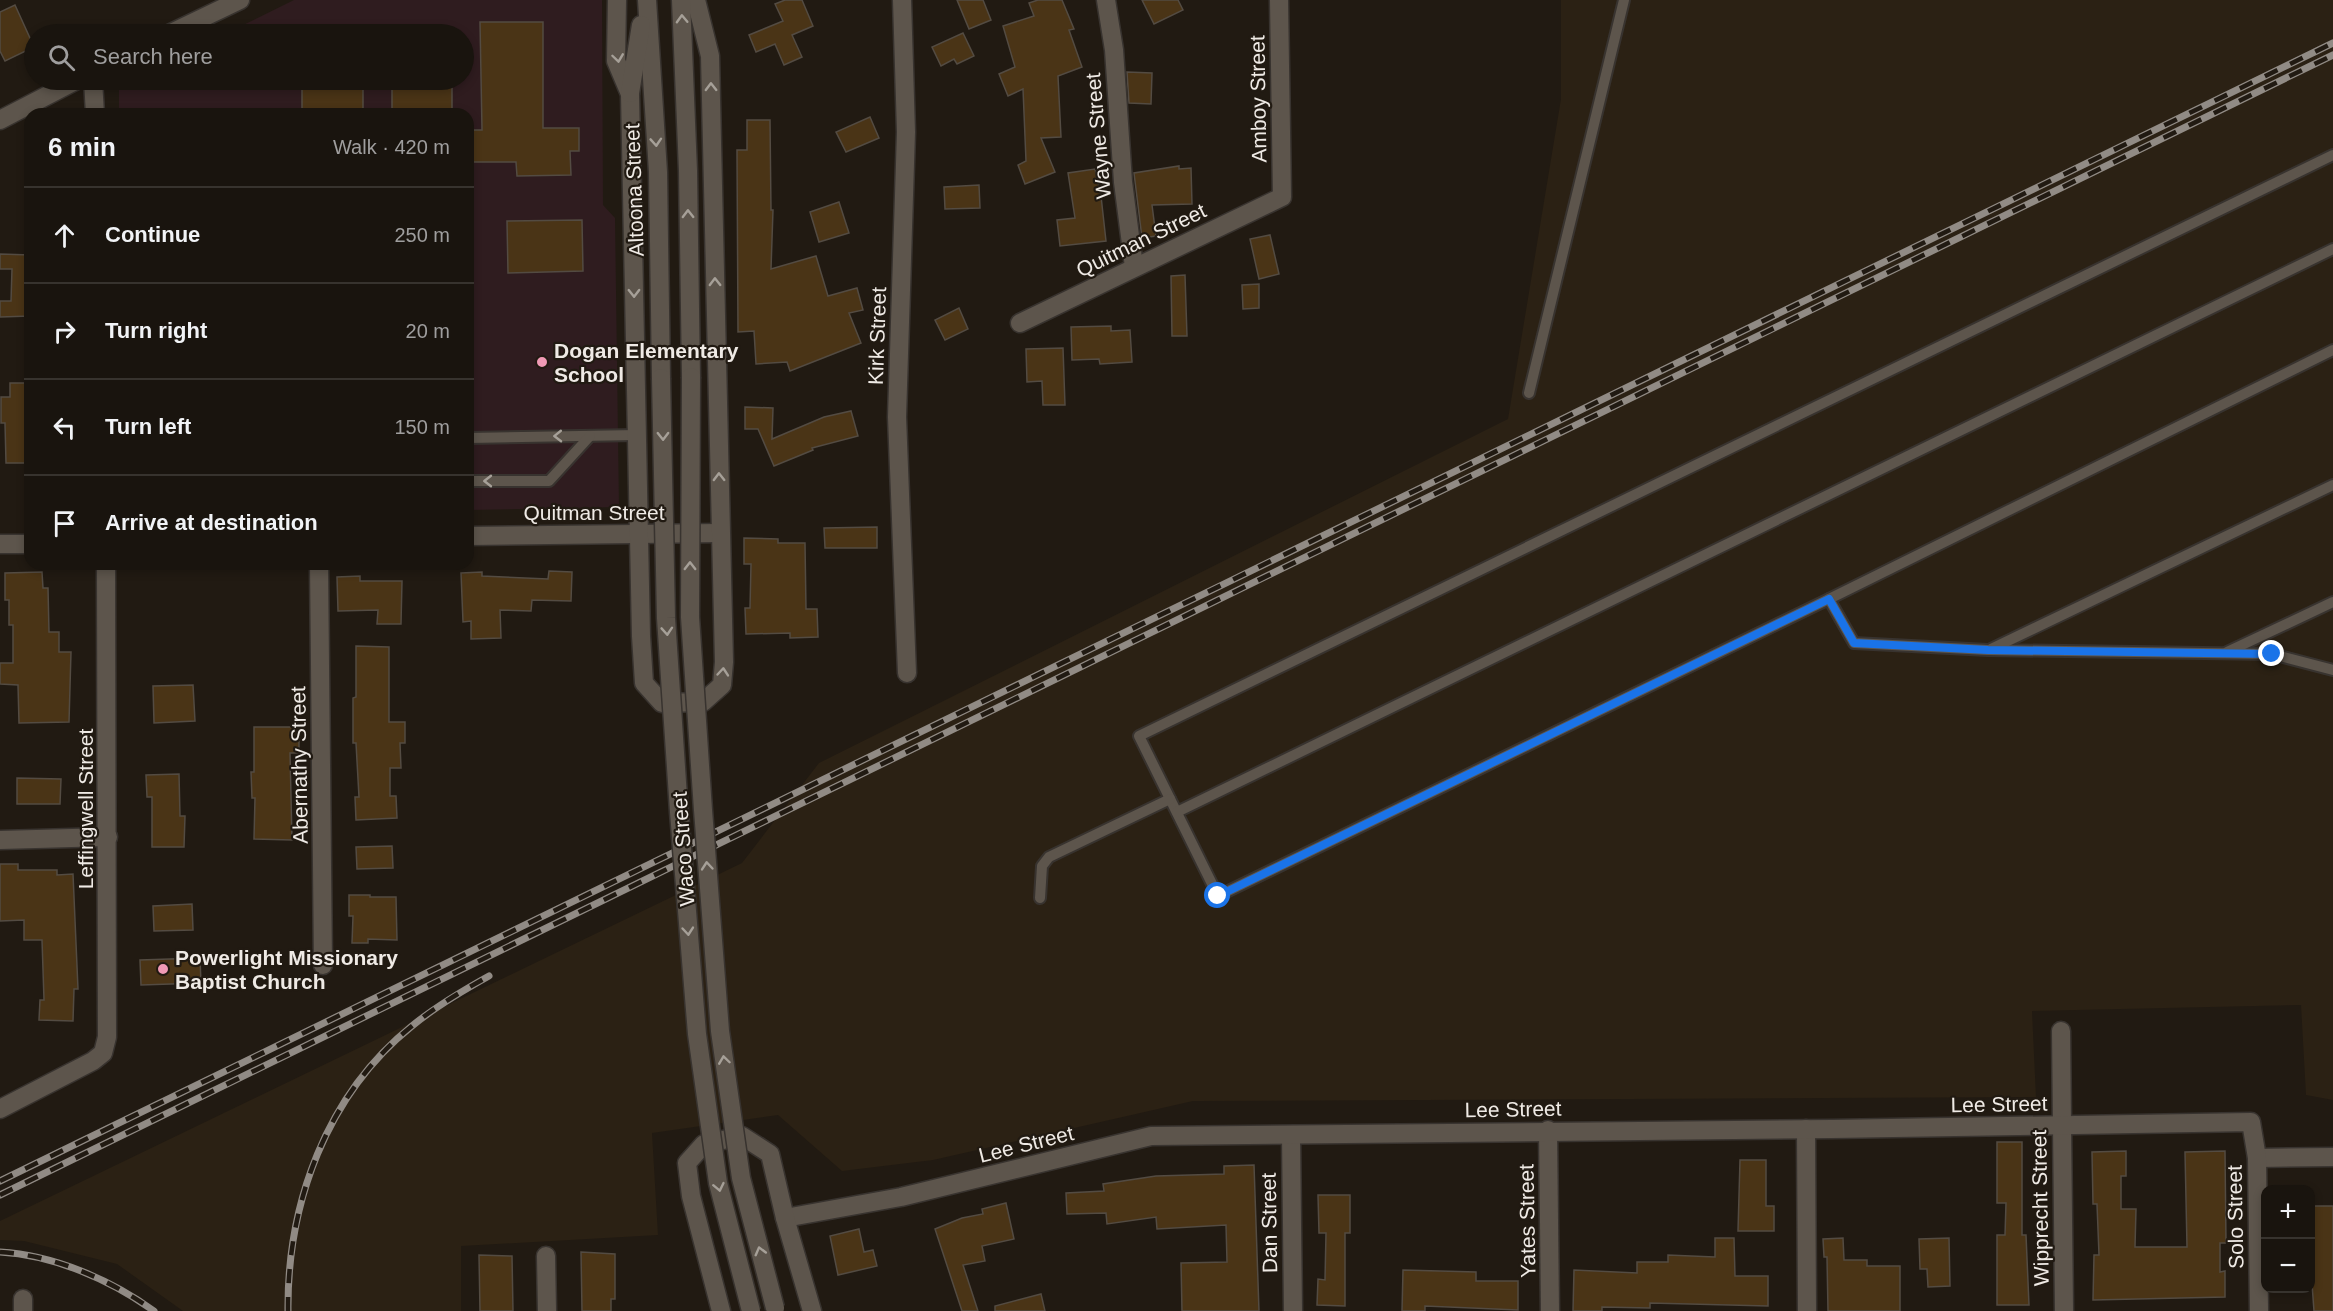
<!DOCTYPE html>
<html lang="en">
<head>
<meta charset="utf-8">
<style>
  :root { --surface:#19140e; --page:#26211c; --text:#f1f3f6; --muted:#9f9e9e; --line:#37332e }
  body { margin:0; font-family:Helvetica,sans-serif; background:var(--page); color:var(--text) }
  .controls { position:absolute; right:18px; bottom:18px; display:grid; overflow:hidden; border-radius:12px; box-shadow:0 3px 9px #0003 }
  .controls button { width:54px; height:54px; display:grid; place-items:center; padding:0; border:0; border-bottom:2px solid var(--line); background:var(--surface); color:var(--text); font:30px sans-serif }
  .stop { position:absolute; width:18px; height:18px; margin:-14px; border:4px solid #1a73e8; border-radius:50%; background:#fff }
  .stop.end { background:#1a73e8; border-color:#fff; box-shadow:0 2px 6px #0008 }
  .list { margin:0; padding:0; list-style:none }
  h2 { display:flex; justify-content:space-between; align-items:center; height:78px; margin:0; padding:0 24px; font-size:26px }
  h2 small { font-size:20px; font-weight:400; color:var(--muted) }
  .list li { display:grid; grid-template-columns:39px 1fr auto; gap:18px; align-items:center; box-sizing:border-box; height:96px; padding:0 24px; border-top:2px solid var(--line) }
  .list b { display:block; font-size:22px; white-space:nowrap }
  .list em { font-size:20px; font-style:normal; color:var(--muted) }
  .icon { flex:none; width:33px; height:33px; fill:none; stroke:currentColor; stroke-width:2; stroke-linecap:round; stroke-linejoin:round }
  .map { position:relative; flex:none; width:2333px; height:1311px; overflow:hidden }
  .search { position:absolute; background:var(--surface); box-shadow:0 3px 9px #0003; left:24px; top:24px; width:450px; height:66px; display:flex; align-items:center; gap:15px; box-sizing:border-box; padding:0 21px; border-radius:33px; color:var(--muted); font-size:22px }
  .panel { position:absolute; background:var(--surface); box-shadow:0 3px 9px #0003; left:24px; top:108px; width:450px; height:462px; border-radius:18px }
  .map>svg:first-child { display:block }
</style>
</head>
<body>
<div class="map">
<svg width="2333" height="1311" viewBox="0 0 2333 1311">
  <rect width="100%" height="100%" fill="#211a12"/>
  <polygon fill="#2b2114" points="1561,0 2333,0 2333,1100 2306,1095 2301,1005 2032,1011 2036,1097 1193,1101 933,1160 842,1171 778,1115 652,1133 658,1235 461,1246 461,1311 183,1311 117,1264 24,1241 0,1240 0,1221 742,863 819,763 1508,419 1561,99"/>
  <polygon fill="#2f1c1f" points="294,0 602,0 603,205 615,218 619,507 468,510 468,114 119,114 119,88 136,80 464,80 464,34 225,34"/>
  <g fill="#4a3416" stroke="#534b42" stroke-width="1.5">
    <polygon points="785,0 802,0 813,26 792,35 802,57 784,65 775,44 756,52 749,35 783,21 775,4"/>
    <polygon points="957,0 983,0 991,20 969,29"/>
    <polygon points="1038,0 1062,0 1074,29 1069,30 1082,67 1058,76 1061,137 1041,138 1055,172 1025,184 1018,165 1026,161 1023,89 1008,96 999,74 1015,67 1003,26 1034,16 1029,3"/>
    <polygon points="1142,0 1178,0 1183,10 1154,24"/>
    <polygon points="15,5 34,47 5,61 0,51 0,12"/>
    <polygon points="480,22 543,22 543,128 579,128 579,151 570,151 571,175 517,176 516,162 468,162 468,130 482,130"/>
    <polygon points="963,33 974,56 957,64 954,59 941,66 932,47"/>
    <polygon points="1127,72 1152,73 1151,104 1129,103"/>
    <rect x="302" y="80" width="61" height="34"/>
    <rect x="392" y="80" width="60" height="34"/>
    <polygon points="870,117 879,138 846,152 836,132"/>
    <polygon points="747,120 770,120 771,210 773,210 771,269 816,256 828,296 857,288 863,310 849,313 861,343 790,371 787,362 756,364 754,331 738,332 737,150 747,150"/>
    <polygon points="1179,166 1179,169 1191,168 1192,204 1152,205 1156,236 1142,238 1134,173"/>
    <polygon points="1095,169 1101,196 1106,241 1060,246 1057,220 1075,218 1068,173"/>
    <polygon points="979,185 980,208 945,209 944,187"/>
    <polygon points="839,202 849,233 819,242 810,212"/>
    <polygon points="582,220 583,271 508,273 507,221"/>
    <polygon points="1270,235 1279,274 1259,279 1250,239"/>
    <polygon points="0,254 30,255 30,316 0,317 0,301 11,301 12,269 0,269"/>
    <polygon points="1185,275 1187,336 1172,336 1171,276"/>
    <polygon points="1259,284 1259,308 1243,309 1242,285"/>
    <polygon points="959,308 968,329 945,340 935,320"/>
    <polygon points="1111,326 1111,331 1130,330 1132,362 1100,364 1099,359 1072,360 1071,327"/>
    <polygon points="1063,348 1065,405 1043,405 1042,381 1027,382 1026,349"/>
    <polygon points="10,383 30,383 30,463 6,463 5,423 1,423 1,397 10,397"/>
    <polygon points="745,407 773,408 772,439 824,417 851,411 858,436 812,448 813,450 774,466 758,429 745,429"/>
    <polygon points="877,527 877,548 825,548 824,528"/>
    <polygon points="744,538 778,539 778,543 805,543 806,609 817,609 818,637 790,638 790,633 746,634 745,608 750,608 751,564 744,564"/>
    <polygon points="549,571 572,572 571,601 532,600 531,611 500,610 501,638 471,639 471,621 463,622 461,573 482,572 482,576 548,579"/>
    <polygon points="42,572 43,588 48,588 49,632 59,632 59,652 71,652 69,722 19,723 18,685 0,684 0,663 13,663 13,625 9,625 9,600 5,600 5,573"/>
    <polygon points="360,576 360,581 402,581 401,624 377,624 378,610 338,611 337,577"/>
    <polygon points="356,646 389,647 389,722 405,722 405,743 400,743 401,768 390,768 390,796 396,796 397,818 356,820 355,797 359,797 356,743 353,743 353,698 356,697"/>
    <polygon points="193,685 195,721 154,723 153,686"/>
    <polygon points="254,727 299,727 299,753 290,753 292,840 254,839 255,798 252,798 251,772 254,772"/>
    <polygon points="179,774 180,816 185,816 184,847 152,847 152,797 147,797 146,775"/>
    <polygon points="17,778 61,779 60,804 17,804"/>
    <polygon points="392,846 393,868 357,869 356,847"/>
    <polygon points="0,864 18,864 18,870 57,870 57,875 73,874 78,989 74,989 73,1021 39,1020 40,1000 44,1000 42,940 24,940 24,920 0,921"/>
    <polygon points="349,895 370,895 370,897 396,897 397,940 368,939 368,943 352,943 353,916 349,916"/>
    <polygon points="192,904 193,930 154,931 153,906"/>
    <polygon points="200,958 201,983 141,985 140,960"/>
    <polygon points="1997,1142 2022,1142 2022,1235 2026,1235 2029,1305 1997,1305 1997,1235 2005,1235 2006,1203 1997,1203"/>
    <polygon points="2126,1151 2126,1176 2121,1176 2121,1209 2136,1209 2135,1247 2187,1247 2185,1152 2225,1151 2226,1243 2220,1243 2220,1272 2225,1271 2225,1297 2093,1300 2094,1255 2099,1255 2097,1204 2093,1204 2092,1152"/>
    <polygon points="1740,1160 1766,1160 1766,1206 1774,1206 1774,1231 1738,1231"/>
    <polygon points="1254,1165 1259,1311 1182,1311 1181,1263 1227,1262 1226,1225 1157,1229 1156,1217 1107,1224 1106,1213 1067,1214 1066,1193 1104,1191 1103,1184 1156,1176 1224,1174 1224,1166"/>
    <polygon points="1318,1195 1350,1195 1350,1233 1345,1233 1345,1306 1317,1305 1318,1279 1325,1280 1326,1233 1319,1233"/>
    <polygon points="1006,1203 1014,1239 982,1246 985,1261 963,1265 978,1311 962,1311 935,1229 962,1218 983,1214 982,1209"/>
    <polygon points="2310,1206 2333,1206 2333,1311 2314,1311 2311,1270"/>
    <polygon points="859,1229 864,1252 873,1250 877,1266 838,1275 830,1236"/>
    <polygon points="1715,1238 1734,1238 1735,1276 1768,1276 1768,1306 1650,1303 1650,1308 1602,1307 1602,1311 1573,1311 1574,1270 1637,1273 1637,1262 1668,1262 1668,1255 1715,1257"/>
    <polygon points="1843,1238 1844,1260 1867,1260 1867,1266 1900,1266 1900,1311 1828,1311 1827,1257 1824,1257 1823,1239"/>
    <polygon points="1949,1238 1950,1286 1928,1287 1927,1269 1920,1269 1919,1239"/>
    <polygon points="581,1252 615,1254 615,1299 611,1299 611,1311 582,1311"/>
    <polygon points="479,1255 512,1256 513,1311 480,1311"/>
    <polygon points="1403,1270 1476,1272 1476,1281 1518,1281 1518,1310 1425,1306 1425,1311 1402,1311"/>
    <polygon points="1041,1294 1045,1311 995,1311 995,1306"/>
  </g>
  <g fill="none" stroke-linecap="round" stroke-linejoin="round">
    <g stroke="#38332f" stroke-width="14">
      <g id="service">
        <polyline points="2333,350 1829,599 1854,643 1988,650 2272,654 2333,670"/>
        <polyline points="1529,393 1624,0"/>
        <polyline points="468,438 637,435"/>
        <polyline points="468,481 549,481 590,436"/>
        <polyline points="1829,599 1218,896 1139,736 2333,155"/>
        <polyline points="1991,649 2333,485"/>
        <polyline points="2227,652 2333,602"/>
        <polyline points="1177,812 2333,249"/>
        <polyline points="1040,898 1042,866 1049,857 1170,799"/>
      </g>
    </g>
    <g stroke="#38332f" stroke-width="21">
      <g id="minor">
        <polyline points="902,0 906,132 897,417 907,673"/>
        <polyline points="1106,0 1114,50 1123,182 1134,267"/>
        <polyline points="93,80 95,114"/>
        <polyline points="1020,323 1282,197 1279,0"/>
        <polyline points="468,536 720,533"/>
        <polyline points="0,544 30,544"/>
        <polyline points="319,564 323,965"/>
        <polyline points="0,840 108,837"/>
        <polyline points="2061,1031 2064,1311"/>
        <polyline points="0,1109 93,1061 103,1053 107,1037 106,564"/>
        <polyline points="1806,1129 1807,1311"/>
        <polyline points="1548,1130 1550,1311"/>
        <polyline points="1291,1135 1293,1311"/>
        <polyline points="2257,1158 2333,1157"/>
        <polyline points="785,1218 901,1197 1151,1136 1832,1129 2251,1122 2257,1158 2259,1311"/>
        <polyline points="546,1256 547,1311"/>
        <polyline points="23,1299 23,1311"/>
      </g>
    </g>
    <g stroke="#38332f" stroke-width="21">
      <g id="secondary">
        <polyline points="617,0 616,61 630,94 641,636 644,683 662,703 703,702 722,685 724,662 710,56 696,0"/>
        <polyline points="647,0 658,172 661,378"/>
        <polyline points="681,0 688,171 691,377"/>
        <polyline points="169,34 240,0"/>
        <polyline points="630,93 641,25"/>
        <polyline points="0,120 77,80"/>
        <polyline points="721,1311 691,1196 687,1163 704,1144 742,1136 770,1154 785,1218 812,1311"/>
      </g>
    </g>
    <use href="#service" stroke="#5d554c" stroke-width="10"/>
    <use href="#minor" stroke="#5d554c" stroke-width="18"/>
    <use href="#secondary" stroke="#5d554c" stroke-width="18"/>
    <g stroke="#918b85" stroke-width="7">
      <g id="rail">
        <polyline points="0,1181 2333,43"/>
        <polyline points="0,1195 2333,55"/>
        <path d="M0 1252C54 1255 111 1280 154 1311"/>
        <path d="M288 1311C287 1204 326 1095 412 1026 436 1006 462 991 489 976"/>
      </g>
    </g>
    <use href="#rail" stroke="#211a12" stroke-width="4.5" stroke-dasharray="14" stroke-linecap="butt"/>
    <g stroke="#38332f" stroke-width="21" stroke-linecap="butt">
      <g id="secondary-bridge">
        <polyline points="691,377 690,617 703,810 720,1031 741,1178 775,1308"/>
        <polyline points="661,378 666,618 679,812 697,1034 718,1183 751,1311"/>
      </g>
    </g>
    <use href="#secondary-bridge" stroke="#5d554c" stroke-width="18"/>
  </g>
  <defs><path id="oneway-chevron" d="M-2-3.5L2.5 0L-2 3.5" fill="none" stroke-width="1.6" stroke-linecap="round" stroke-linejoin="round" transform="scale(1.5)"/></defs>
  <g stroke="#a6a098">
    <use href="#oneway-chevron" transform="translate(682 19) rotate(-92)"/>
    <use href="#oneway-chevron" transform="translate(618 58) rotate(82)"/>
    <use href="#oneway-chevron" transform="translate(711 87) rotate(-91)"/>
    <use href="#oneway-chevron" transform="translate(656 142) rotate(86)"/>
    <use href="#oneway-chevron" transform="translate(688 214) rotate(-91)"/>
    <use href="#oneway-chevron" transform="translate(715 282) rotate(-91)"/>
    <use href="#oneway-chevron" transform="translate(634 293) rotate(89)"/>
    <use href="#oneway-chevron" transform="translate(558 436) rotate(179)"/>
    <use href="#oneway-chevron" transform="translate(663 436) rotate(89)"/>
    <use href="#oneway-chevron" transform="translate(719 477) rotate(-91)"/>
    <use href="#oneway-chevron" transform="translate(488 481) rotate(180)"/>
    <use href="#oneway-chevron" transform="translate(690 566) rotate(-90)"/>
    <use href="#oneway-chevron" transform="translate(667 631) rotate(86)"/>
    <use href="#oneway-chevron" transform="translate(723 672) rotate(-85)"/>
    <use href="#oneway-chevron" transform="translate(707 866) rotate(-95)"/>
    <use href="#oneway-chevron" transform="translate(688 931) rotate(85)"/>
    <use href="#oneway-chevron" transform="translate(724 1060) rotate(-98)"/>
    <use href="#oneway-chevron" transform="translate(719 1187) rotate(78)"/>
    <use href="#oneway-chevron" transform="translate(760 1251) rotate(-105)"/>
  </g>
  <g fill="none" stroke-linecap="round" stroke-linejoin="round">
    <polyline stroke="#1a73e8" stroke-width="8" points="1218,896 1829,599 1854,643 1988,650 2272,654"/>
  </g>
  <g fill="#f09ab5" stroke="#211a12" stroke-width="2">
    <circle cx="542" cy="362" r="6"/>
    <circle cx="163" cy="969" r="6"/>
  </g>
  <g text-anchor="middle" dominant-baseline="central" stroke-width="4.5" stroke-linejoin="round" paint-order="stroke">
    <g font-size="21" fill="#efeae5" stroke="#211a12">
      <text transform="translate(1258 99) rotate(-91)">Amboy Street</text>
      <text transform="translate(1098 136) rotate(-95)">Wayne Street</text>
      <text transform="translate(634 190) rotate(-92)">Altoona Street</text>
      <text transform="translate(1141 240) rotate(-26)">Quitman Street</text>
      <text transform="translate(877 336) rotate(-88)">Kirk Street</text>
      <text x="594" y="512">Quitman Street</text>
      <text transform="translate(299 765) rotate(-91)">Abernathy Street</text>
      <text transform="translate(85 809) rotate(-90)">Leffingwell Street</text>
      <text transform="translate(683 849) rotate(-94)">Waco Street</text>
      <text transform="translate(1999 1104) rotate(-1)">Lee Street</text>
      <text transform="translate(1513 1109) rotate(-1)">Lee Street</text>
      <text transform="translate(1026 1144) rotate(-14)">Lee Street</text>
      <text transform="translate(2040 1208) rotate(-91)">Wipprecht Street</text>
      <text transform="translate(2235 1217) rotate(-91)">Solo Street</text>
      <text transform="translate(1527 1221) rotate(-91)">Yates Street</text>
      <text transform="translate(1269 1223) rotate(-91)">Dan Street</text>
    </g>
    <g font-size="21" font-weight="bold" fill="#efeae5" stroke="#211a12" text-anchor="start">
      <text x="554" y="350">Dogan Elementary<tspan x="554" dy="24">School</tspan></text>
      <text x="175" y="957">Powerlight Missionary<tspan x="175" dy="24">Baptist Church</tspan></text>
    </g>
  </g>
</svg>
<div class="controls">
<button>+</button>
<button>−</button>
</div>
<div class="stop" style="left:1218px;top:896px"></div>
<div class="stop end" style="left:2272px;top:654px"></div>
<div class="search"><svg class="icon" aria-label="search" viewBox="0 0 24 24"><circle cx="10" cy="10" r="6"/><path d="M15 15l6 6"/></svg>Search here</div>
<section class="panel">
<h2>6 min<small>Walk · 420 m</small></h2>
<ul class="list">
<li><svg class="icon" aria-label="ahead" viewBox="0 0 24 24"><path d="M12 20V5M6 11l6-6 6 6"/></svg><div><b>Continue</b></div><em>250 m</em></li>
<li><svg class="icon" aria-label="right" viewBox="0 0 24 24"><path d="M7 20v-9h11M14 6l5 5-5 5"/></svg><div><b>Turn right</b></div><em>20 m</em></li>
<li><svg class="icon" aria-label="left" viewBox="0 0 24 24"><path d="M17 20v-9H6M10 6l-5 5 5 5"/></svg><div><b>Turn left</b></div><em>150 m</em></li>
<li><svg class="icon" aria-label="arrive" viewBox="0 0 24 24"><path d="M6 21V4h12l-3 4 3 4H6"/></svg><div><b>Arrive at destination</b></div></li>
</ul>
</section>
</div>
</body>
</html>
